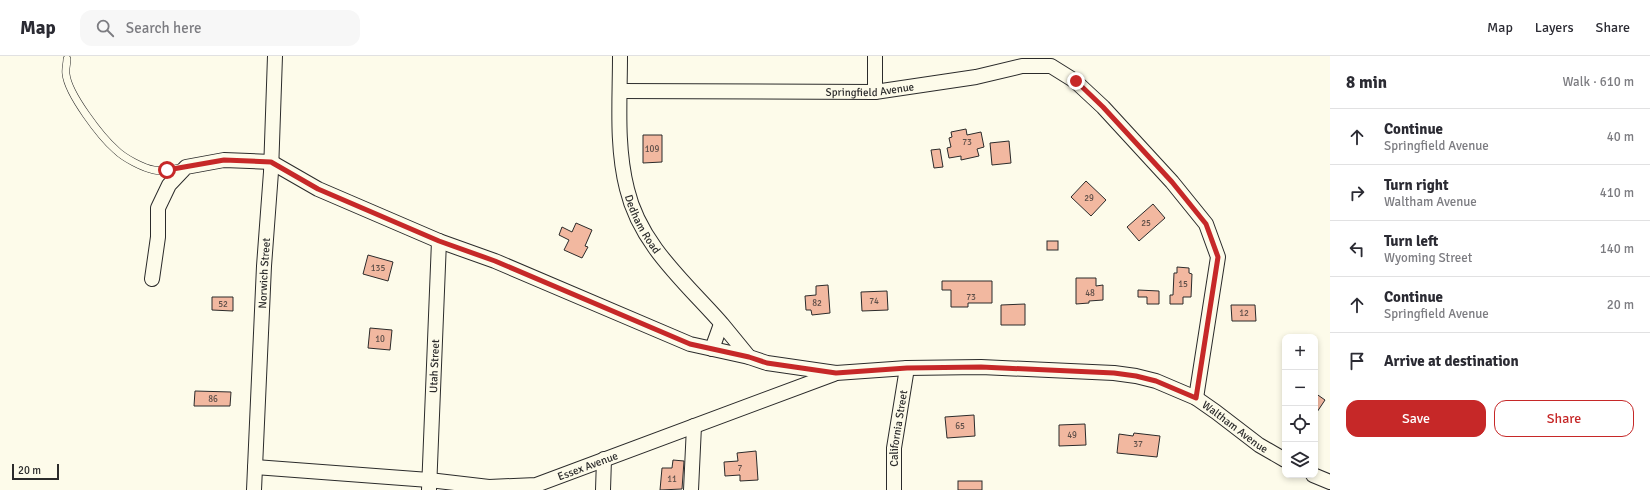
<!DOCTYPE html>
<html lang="en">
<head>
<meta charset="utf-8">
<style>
  :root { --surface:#fff; --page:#f7f7f7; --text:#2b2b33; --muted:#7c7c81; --line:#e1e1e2; --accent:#c62828 }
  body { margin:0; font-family:Signika,sans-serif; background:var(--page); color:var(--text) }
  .controls { position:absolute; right:12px; bottom:12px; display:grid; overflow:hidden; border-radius:8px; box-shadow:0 2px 6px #0003 }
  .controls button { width:36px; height:36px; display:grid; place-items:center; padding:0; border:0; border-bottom:1px solid var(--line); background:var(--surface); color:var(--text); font:20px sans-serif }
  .scale { position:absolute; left:12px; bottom:10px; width:47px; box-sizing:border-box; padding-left:4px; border:2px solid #2b2b2b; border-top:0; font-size:11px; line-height:14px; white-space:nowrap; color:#2b2b2b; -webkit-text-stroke:3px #fdfbea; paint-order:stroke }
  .stop { position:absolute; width:12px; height:12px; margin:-9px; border:3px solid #c62828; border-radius:50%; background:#fff }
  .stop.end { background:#c62828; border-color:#fff; box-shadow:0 1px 4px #0008 }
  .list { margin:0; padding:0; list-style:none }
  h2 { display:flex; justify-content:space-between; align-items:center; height:52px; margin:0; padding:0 16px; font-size:17px }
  h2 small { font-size:13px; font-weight:400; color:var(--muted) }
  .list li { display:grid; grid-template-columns:26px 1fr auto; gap:12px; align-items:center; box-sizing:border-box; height:56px; padding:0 16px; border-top:1px solid var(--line) }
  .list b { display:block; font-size:15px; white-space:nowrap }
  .list p { margin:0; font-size:13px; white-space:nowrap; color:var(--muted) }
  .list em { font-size:13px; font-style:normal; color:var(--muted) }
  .actions { display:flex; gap:8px; padding:12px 16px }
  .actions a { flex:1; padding:9px 0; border:1px solid var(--accent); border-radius:12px; text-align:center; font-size:14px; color:var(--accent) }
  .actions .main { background:var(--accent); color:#fff }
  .icon { flex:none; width:22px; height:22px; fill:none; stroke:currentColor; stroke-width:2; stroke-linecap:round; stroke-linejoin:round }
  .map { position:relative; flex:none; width:1330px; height:434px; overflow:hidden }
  header { display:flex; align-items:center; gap:24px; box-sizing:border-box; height:56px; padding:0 20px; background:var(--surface); border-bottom:1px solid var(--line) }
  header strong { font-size:19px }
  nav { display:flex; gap:22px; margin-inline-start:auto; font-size:14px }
  .search { width:280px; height:36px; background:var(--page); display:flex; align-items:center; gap:10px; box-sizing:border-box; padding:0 14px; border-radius:12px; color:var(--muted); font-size:15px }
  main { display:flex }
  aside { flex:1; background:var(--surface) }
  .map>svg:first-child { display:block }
</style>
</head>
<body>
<header>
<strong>Map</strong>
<div class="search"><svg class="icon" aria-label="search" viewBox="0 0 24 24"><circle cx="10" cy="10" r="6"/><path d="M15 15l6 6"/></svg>Search here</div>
<nav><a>Map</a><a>Layers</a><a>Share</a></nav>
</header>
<main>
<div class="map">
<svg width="1330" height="434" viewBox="0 0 1330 434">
  <rect width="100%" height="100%" fill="#fdfbea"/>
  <g fill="#f2b8a0" stroke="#2b2b2b">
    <polygon points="966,73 967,79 981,76 984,91 977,93 979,100 961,104 961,100 949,102 947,92 951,91 949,82 952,81 951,76"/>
    <polygon points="643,79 662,79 662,106 643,107"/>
    <polygon points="1009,85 1011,107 992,109 990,87"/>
    <polygon points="940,93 943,111 934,112 931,94"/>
    <polygon points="1086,125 1106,144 1091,160 1071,141"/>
    <polygon points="1153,148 1165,162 1139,185 1127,171"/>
    <polygon points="576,167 592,174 585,190 588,191 582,202 564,194 569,184 559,179 562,171 572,176"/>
    <rect x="1047" y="185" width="11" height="9"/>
    <polygon points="368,199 393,206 388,225 363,218"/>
    <polygon points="1177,211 1189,212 1189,217 1192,218 1191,241 1183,241 1183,248 1170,248 1170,239 1173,239 1174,217 1177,217"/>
    <polygon points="1076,222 1096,222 1096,230 1103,229 1103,244 1089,245 1089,247 1076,248"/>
    <polygon points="942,225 992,225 992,247 968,247 968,251 951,251 951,234 942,234"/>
    <polygon points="828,229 830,257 812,259 811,254 806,254 805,240 816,239 816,230"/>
    <polygon points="1138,234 1159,235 1159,248 1147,248 1147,241 1138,241"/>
    <polygon points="887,235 888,254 862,255 861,236"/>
    <polygon points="212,241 233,241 233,255 212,254"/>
    <polygon points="1025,248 1025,269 1001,269 1001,249"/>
    <polygon points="1231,249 1255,249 1256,265 1232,265"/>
    <polygon points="370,272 392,274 390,294 368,292"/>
    <polygon points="195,335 231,336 230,350 194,350"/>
    <polygon points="1315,337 1325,344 1315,359"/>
    <polygon points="974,359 975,380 947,382 945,361"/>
    <polygon points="1085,368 1086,389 1059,390 1059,369"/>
    <polygon points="1134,377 1160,380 1157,401 1117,397 1119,378 1133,380"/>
    <polygon points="756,395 758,424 740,425 740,419 725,420 724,406 738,405 737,397"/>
    <polygon points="673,404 684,405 682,433 660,434 662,412 672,412"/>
    <rect x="958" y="425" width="24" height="9"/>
  </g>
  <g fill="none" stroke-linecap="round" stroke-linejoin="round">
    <g stroke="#2b2b2b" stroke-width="8">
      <path id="lane" d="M67 3C67 8 65 14 66 18 68 38 101 81 116 94 124 102 143 112 154 114 163 116 174 113 184 111"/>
    </g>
    <g stroke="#2b2b2b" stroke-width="16">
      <g id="street">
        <path id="s1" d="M620 0C620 44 616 90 627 133 640 189 686 227 722 268 731 279 740 290 749 301"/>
        <polyline points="875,0 875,36"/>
        <path id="s2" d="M620 35 875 36 976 21 1022 10H1051L1075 25 1103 51 1172 126 1206 168 1218 201 1196 342"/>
        <path id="s3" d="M152 223 158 181V152L169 129 186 111 224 104 271 106 318 133 439 185 495 205 690 288 749 301 767 307 836 317 907 312 981 311 1114 317 1136 320 1156 325 1196 342 1216 356 1259 389 1285 404"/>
        <polyline points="712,293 721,268"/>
        <path id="s4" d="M255 411 429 424 489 431 536 429 834 318"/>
        <polyline points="1313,419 1330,426"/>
        <path id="s5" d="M254 434 264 210 271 116 275 0"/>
        <path id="s6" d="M429 434 439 185"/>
        <polyline points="603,434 604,403"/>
        <polyline points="691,434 694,370"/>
        <path id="s7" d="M894 434V392L907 312"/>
      </g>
    </g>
    <use href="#lane" stroke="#fdfbea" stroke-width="7"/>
    <use href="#street" stroke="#fdfbea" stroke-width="14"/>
  </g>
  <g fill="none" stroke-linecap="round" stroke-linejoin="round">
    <polyline stroke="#c62828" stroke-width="5" points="167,114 224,104 271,106 318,133 439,185 495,205 690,288 749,301 767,307 836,317 907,312 981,311 1114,317 1136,320 1156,325 1196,342 1218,201 1206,168 1172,126 1103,51 1076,25"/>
  </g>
  <g text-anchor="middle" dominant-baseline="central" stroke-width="3" stroke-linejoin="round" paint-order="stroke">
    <g font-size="9" fill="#5d4e48">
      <text x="967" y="86">73</text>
      <text x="652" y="93">109</text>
      <text x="1089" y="142">29</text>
      <text x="1146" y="167">25</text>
      <text x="378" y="212">135</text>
      <text x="1183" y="228">15</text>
      <text x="1090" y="237">48</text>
      <text x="971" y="241">73</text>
      <text x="874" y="245">74</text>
      <text x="817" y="247">82</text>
      <text x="223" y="248">52</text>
      <text x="1244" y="257">12</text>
      <text x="380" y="283">10</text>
      <text x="213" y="343">86</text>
      <text x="960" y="370">65</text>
      <text x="1072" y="379">49</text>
      <text x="1138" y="388">37</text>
      <text x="740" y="412">7</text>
      <text x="672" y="423">11</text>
    </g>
    <g font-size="11" fill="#2b2b2b" stroke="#fdfbea">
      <text stroke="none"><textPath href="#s2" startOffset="250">Springfield Avenue</textPath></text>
      <text stroke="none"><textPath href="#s1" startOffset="172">Dedham Road</textPath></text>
      <text stroke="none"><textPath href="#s5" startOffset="217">Norwich Street</textPath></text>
      <text stroke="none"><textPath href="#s6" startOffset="124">Utah Street</textPath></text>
      <text stroke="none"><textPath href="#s3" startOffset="1227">Waltham Avenue</textPath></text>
      <text stroke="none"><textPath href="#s7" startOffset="62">California Street</textPath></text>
      <text stroke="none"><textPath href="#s4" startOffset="337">Essex Avenue</textPath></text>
    </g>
  </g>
</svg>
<div class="controls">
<button>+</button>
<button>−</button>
<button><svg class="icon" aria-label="locate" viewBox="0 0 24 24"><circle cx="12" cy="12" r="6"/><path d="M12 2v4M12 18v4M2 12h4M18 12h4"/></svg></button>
<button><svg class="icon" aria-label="layers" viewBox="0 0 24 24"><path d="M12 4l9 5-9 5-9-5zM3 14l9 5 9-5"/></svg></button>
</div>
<div class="scale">20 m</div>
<div class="stop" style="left:167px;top:114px"></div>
<div class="stop end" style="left:1076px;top:25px"></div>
</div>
<aside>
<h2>8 min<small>Walk · 610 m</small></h2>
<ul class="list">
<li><svg class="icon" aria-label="ahead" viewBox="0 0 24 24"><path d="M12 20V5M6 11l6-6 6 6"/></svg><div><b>Continue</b><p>Springfield Avenue</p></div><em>40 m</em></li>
<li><svg class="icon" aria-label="right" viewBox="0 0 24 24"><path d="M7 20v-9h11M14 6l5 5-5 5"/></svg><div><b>Turn right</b><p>Waltham Avenue</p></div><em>410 m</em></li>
<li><svg class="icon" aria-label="left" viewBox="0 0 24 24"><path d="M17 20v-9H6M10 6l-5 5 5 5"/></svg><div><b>Turn left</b><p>Wyoming Street</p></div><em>140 m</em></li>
<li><svg class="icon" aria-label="ahead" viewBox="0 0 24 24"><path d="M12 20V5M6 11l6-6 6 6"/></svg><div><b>Continue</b><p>Springfield Avenue</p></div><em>20 m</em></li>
<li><svg class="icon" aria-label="arrive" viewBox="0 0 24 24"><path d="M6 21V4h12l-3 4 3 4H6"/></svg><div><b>Arrive at destination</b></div></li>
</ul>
<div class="actions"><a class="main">Save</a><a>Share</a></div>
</aside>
</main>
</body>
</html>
